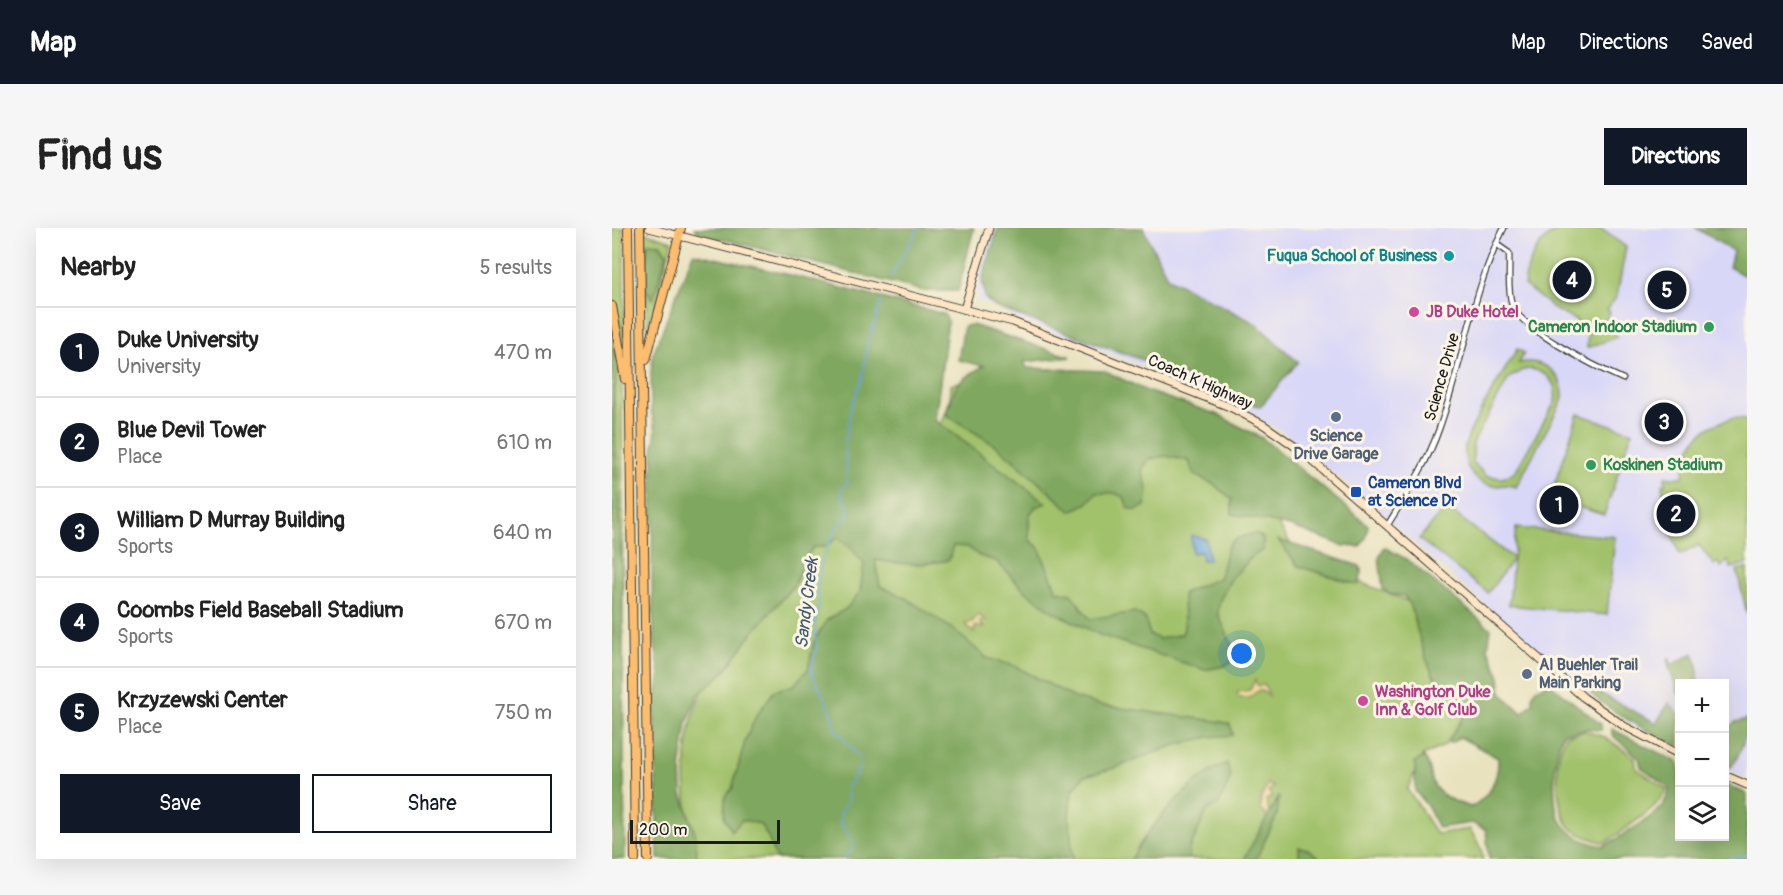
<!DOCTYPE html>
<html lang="en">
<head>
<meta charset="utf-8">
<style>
  :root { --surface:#fff; --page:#f6f6f6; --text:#222; --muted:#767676; --line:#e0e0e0; --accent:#111827 }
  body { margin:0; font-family:Pangolin,sans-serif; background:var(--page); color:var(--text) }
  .controls { position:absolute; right:18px; bottom:18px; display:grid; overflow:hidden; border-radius:0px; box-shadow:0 6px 24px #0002 }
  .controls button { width:54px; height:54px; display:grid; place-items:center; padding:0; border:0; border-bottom:2px solid var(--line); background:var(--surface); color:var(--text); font:30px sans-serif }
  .scale { position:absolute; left:18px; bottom:15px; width:150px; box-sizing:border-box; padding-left:6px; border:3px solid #1c1c1c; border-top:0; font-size:16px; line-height:21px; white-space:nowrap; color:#1c1c1c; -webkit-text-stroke:4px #fcf5e5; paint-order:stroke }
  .you { position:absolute; left:630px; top:426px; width:21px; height:21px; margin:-15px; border:4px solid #fff; border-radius:50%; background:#1a73e8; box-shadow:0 0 0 9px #1a73e833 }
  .badge { display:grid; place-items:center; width:39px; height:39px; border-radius:50%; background:var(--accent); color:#fff; font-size:20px; font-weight:700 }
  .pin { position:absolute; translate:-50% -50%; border:3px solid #fff; box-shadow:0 2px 6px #0006 }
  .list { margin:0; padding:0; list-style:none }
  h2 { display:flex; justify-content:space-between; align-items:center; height:78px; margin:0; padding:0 24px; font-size:26px }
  h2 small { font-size:20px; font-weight:400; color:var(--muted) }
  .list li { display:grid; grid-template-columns:39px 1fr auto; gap:18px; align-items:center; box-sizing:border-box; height:90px; padding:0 24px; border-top:2px solid var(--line) }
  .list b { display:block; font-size:22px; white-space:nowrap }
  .list p { margin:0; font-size:20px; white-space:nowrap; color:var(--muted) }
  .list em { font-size:20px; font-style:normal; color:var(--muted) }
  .actions { display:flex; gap:12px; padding:18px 24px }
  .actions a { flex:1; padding:14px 0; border:2px solid var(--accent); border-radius:0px; text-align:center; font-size:21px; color:var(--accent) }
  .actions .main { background:var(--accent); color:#fff }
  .icon { flex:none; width:33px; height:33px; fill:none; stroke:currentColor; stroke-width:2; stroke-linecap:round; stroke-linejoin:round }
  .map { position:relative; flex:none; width:1135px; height:631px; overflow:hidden; border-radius:0px }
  header { display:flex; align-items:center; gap:36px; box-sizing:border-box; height:84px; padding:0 30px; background:var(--accent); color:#fff }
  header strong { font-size:28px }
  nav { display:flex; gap:33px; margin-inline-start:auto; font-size:21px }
  .intro { display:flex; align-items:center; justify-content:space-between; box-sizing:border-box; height:144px; padding:0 36px }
  h1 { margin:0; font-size:42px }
  .button { padding:15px 27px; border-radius:0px; background:var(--accent); color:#fff; font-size:21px; font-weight:700 }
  main { display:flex; gap:36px; padding:0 36px }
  aside { flex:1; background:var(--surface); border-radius:0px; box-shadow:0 6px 24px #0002 }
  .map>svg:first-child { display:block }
</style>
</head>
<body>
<header>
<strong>Map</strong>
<nav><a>Map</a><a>Directions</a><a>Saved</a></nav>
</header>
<div class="intro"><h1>Find us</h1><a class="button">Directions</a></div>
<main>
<aside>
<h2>Nearby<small>5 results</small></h2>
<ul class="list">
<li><span class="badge">1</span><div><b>Duke University</b><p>University</p></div><em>470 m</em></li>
<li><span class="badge">2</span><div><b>Blue Devil Tower</b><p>Place</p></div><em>610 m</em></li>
<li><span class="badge">3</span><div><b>William D Murray Building</b><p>Sports</p></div><em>640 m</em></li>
<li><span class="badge">4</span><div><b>Coombs Field Baseball Stadium</b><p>Sports</p></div><em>670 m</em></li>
<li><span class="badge">5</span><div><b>Krzyzewski Center</b><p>Place</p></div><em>750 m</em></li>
</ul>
<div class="actions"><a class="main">Save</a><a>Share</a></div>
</aside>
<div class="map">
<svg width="1135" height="631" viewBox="0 0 1135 631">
  <rect width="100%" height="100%" fill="#fcf5e5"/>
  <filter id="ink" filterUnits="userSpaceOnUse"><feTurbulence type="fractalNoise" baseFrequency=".0167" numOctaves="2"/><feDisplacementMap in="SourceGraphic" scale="12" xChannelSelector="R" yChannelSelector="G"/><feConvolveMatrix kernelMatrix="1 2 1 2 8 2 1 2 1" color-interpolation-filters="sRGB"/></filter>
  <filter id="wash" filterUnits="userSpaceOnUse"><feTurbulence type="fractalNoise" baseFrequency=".008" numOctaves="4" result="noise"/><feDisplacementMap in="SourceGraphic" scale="24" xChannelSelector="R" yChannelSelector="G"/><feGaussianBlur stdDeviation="1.35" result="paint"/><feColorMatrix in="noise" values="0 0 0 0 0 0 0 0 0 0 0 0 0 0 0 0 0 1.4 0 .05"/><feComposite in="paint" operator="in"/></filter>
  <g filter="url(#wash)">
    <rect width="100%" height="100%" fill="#e9e2bf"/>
    <polygon fill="#d9d7f8" points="381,0 1135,0 1135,551 1113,541 1112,455 1068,455 1067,522 1026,501 960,453 733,254 671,204 628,179 567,152 409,92 366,72 365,57"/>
    <g fill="#a1c16a" stroke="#5e6e43" stroke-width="1.5" fill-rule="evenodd">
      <polygon points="0,0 11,0 12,15 12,117 0,66"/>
      <path d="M952 0H988L1014 19 1005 68 995 82 998 84 993 93 1005 109 975 120 976 100 964 96 965 93 945 83 912 57C916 32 926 9 952 0Z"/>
      <path d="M32 4 60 13 36 108ZM48 16 55 26 41 70Z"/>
      <polygon points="0,99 10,144 12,631 0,631"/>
      <path d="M905 121 912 125 907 135C932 130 952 146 951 171L904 259C893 254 881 262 869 254 857 246 851 233 853 219 855 201 894 141 905 121ZM919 141C936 144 946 156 943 174L903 244 891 250 874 248 861 234V215L897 150 911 142Z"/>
      <path d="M360 149 554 199 657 281 688 331 801 375 809 414 829 468 862 480 832 518 810 528 795 562C808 576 813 592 825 606L858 601 870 623 871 631H84C70 576 66 505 95 454 109 428 132 404 150 381 166 360 181 334 200 316 245 275 339 225 339 157Z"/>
      <polygon points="966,186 1020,204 992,287 938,270"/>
      <path d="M1122 190 1135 191V336L1119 340 1116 333 1109 339 1106 334 1102 337 1087 317 1068 327 1054 291 1050 256H1053V249H1071C1076 214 1087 199 1122 190Z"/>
      <polygon points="834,279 901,330 904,300 1003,309 995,387 897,377 901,331 876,365 807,311"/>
      <polygon points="1135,340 1135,387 1125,342"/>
      <path d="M972 503 993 509 1023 530 1024 540 1055 561C1048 580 1010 602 993 615 981 611 967 608 958 599 943 580 941 527 955 507Z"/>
    </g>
    <g fill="#80a75e" stroke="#4e623d" stroke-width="1.5">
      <polygon points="82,0 362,0 346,63 312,63 87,5"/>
      <polygon points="386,0 531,0 556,50 643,95 686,134 648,179 547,138 383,79 373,70 370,51"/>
      <polygon points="1084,0 1135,0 1135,49 1117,39 1121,23"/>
      <polygon points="35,15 48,16 55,27 41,71 34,61"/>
      <path d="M81 25 174 46 332 86 336 93 323 192 434 275 423 279 417 288V311L427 320 445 363 459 366 478 391 523 384 533 390 538 407 548 411 570 406 572 400 571 365 607 350C618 319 608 312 644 305L651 310V322L641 328 619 351 607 374 606 386 626 430 612 438 593 442 488 407 442 384 413 363 384 333 367 328 356 319 341 318 337 332C305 338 294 337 263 332L268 358 294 370 342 402 375 430 403 438 463 470 487 477 605 493 618 496 621 507 597 509 560 518 503 540 472 548 460 563 457 589 461 631H164L156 609 148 596 130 592 120 603 112 590 113 568 120 561 133 513 144 488 162 463 182 457 196 441 202 413 215 392 235 380 248 364 252 336 239 320 225 310 213 319H201L191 335 183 356 142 403 112 444 86 467 75 495 69 535 70 566 84 608 85 631H46L42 479 48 446 42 411 40 353 41 224 44 202 39 183V144L41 126Z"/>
      <path d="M360 97 459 129 412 134 415 140 493 143 537 164 604 186 650 210 756 297 754 310 748 319 732 318 678 298 620 286V271L601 256 582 247 577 233 554 228 537 231 530 242 536 264 533 278 524 282 516 280 512 269 502 265H485L474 276 459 283 386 219 335 187C343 157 343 153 372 138L346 132 352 98Z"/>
      <polygon points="0,115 5,144 2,169 10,353 13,631 0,631"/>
      <polygon points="666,312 748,338 750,345 746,357 686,338"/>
      <path d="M772 319 796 332 879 401 876 420 888 449 890 466 910 485 921 475 920 468 924 461 937 455 989 496V502L975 501 952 505C942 522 939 570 947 589 955 607 974 615 992 618 1013 604 1058 585 1057 559L1029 539 1027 530 1000 507V501L1067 535 1068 608H1112L1113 556 1135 566V631H877L874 602 860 595 826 600 816 579 803 563V534L812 529C818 537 818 542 820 552 824 568 845 575 859 579 877 569 887 551 886 530L848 509 839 515 835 514 851 490 852 481C815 456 810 417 798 376L792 368 778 366 771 361 767 330Z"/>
      <polygon points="1081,425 1086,438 1086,455 1068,455 1067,467 1056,437 1057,429 1060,437"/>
      <path d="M980 461 1044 495 1057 475 1067 485V519C1037 504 1005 488 979 466Z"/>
      <path d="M1135 491C1135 507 1129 526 1119 539L1113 537V502L1123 494Z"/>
      <path d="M615 535 619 549 607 576 596 582 577 621V631H519C539 596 578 551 615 535Z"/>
      <polygon points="667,568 665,587 644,631 632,631"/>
      <polygon points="687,619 696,621 709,631 687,631"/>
    </g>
    <g fill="#eeda9e" stroke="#857b5d" stroke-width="1.5">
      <polygon points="366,387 374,392 367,393 372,400 363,398 362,405 353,396 360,394"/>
      <polygon points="643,452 646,458 652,457 657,467 647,462 637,470 629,470 625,467 626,464 638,462"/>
      <polygon points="656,556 662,559 656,563 660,569 654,572 657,586 655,588 649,582 649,571"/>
    </g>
    <polygon fill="#6ba3da" stroke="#44607b" stroke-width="1.5" points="579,307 594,311 597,332 590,332 589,324 580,325"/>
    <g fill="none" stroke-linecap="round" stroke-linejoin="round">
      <g stroke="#6ba3da" stroke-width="1.5">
        <polyline points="279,48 307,0"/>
        <polyline points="232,631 242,619 236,604 228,596 229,584 236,572 235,560 248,539 248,530 223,501 217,479 199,444 204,421 203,396 207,377 205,362 211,329 223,302 237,286 228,262 235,256 233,215 239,180 250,151 256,114 269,74"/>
        <polyline points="1116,631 1135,627"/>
      </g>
    </g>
  </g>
  <g filter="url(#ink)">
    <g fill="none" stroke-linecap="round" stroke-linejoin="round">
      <g stroke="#3b3a34" stroke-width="7">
        <g id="minor">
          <path d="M884 16 897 25C898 42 895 60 900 77 908 101 986 140 1011 151"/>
          <path d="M775 298C794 267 815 236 827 201 851 135 860 63 892 0"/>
        </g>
      </g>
      <g stroke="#3b3a34" stroke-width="9">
        <g id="secondary">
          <polyline points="37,0 401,94 618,179 652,197 688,222 971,469 1012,498 1068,527"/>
          <polyline points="352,81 377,0"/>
          <polyline points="1112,547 1135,557"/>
        </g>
      </g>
      <g stroke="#3b3a34" stroke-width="10">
        <g id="motorway">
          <polyline points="16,0 23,631"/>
          <polyline points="28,0 36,631"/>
          <polyline points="0,78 13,151"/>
          <polyline points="34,132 69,0"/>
        </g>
      </g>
      <use href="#minor" stroke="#fff" stroke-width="4.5"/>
      <use href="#secondary" stroke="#fee5c5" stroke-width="7"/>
      <use href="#motorway" stroke="#fcbd6e" stroke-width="8"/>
    </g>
  </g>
  <circle fill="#0f9aa8" stroke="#fcf5e5" stroke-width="2" cx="837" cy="28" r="6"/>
  <g fill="#d1479c" stroke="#fcf5e5" stroke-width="2">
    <circle cx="802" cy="84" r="6"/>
    <circle cx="751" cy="473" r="6"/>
  </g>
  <g fill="#2e9e5b" stroke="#fcf5e5" stroke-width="2">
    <circle cx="1097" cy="99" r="6"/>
    <circle cx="979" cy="237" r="6"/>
  </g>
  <g fill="#5c6f8a" stroke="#fcf5e5" stroke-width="2">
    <circle cx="724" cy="189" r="6"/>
    <circle cx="915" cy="446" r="6"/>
  </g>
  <rect fill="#1a4fb4" stroke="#fcf5e5" stroke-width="2" x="738" y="258" width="12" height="12" rx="3"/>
  <g text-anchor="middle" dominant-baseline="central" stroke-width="6" stroke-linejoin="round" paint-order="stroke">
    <g font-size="16" font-weight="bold" fill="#0d838f" stroke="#fcf5e5" text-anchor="end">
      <text x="825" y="28">Fuqua School of Business</text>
    </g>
    <g font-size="16" font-weight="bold" fill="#b23c85" stroke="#fcf5e5" text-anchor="start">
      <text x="814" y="84">JB Duke Hotel</text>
      <text x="763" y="464">Washington Duke<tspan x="763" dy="18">Inn &amp; Golf Club</tspan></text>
    </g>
    <g font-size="16" font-weight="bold" fill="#27864d" stroke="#fcf5e5" text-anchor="end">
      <text x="1085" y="99">Cameron Indoor Stadium</text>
      <text x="991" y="237" text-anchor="start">Koskinen Stadium</text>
    </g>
    <g font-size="16" fill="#1c1c1c" stroke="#fcf5e5">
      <text transform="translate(830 149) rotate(-74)">Science Drive</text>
      <text transform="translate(588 154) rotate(24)">Coach K Highway</text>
    </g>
    <g font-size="16" font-weight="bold" fill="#4e5e75" stroke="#fcf5e5">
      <text x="724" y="208">Science<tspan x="724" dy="18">Drive Garage</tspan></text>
      <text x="927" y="437" text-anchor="start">Al Buehler Trail<tspan x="927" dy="18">Main Parking</tspan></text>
    </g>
    <g font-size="16" font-weight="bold" fill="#164399" stroke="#fcf5e5" text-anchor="start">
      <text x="756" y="255">Cameron Blvd<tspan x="756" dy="18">at Science Dr</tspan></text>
    </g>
    <g font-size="18" font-style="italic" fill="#405971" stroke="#fcf5e5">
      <text transform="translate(195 375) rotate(-83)">Sandy Creek</text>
    </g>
  </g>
</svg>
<div class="controls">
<button>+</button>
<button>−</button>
<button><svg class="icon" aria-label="layers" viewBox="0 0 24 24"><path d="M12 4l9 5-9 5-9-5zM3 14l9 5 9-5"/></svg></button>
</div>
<div class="scale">200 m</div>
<div class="you"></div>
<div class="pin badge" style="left:947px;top:277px">1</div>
<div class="pin badge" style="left:1064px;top:286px">2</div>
<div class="pin badge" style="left:1052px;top:194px">3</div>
<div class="pin badge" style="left:960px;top:52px">4</div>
<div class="pin badge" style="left:1055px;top:62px">5</div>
</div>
</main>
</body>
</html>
